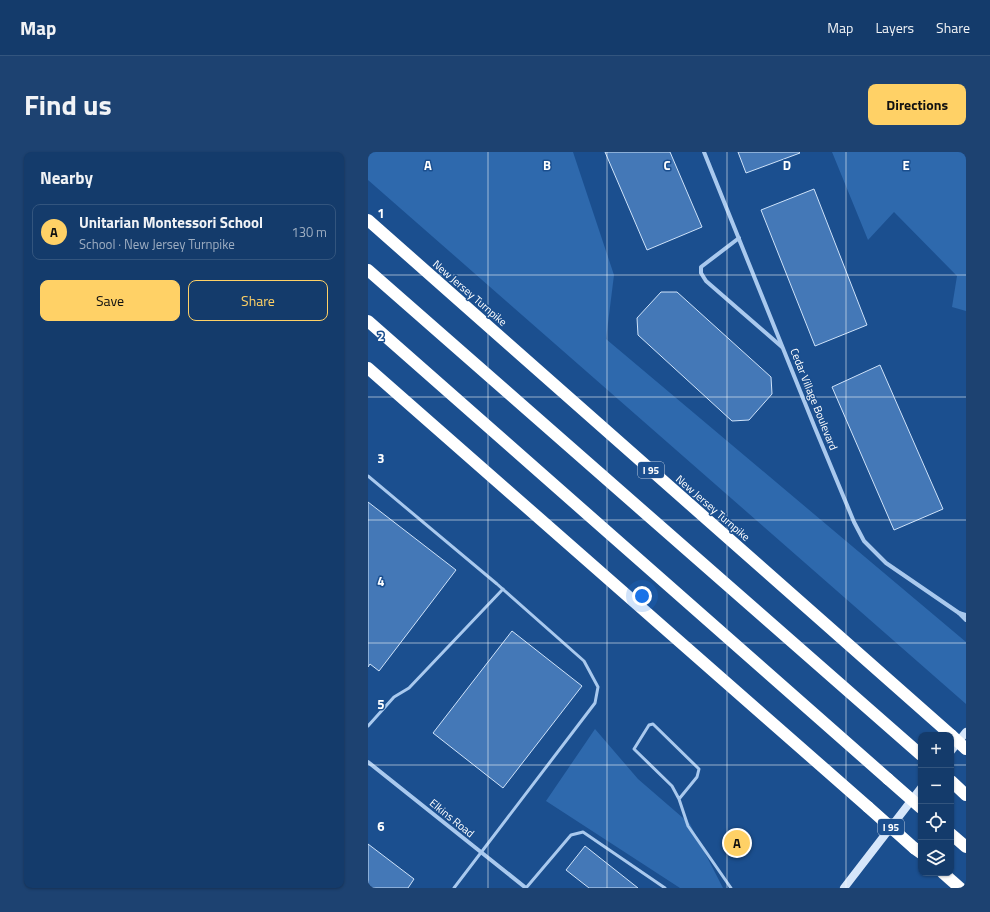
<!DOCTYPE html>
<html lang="en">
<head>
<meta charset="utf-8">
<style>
  :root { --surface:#143b6b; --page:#1d4271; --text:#f1f3f6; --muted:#9dadc1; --line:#33557e; --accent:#ffd166 }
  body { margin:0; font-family:"Titillium Web",sans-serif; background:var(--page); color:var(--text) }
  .controls { position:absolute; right:12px; bottom:12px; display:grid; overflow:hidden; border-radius:8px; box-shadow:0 1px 3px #0004 }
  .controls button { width:36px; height:36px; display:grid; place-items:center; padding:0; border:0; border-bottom:1px solid var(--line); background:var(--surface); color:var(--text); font:20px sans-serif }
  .you { position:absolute; left:274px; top:444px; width:14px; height:14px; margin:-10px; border:3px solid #fff; border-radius:50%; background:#1a73e8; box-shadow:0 0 0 6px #1a73e833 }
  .badge { display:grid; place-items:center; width:26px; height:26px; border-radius:50%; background:var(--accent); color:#111; font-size:13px; font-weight:700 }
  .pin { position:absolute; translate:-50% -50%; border:2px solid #fff; box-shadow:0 1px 4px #0006 }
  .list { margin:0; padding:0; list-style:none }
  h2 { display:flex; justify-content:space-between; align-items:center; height:52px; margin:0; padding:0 16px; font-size:17px }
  h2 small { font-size:13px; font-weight:400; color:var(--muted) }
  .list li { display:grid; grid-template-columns:26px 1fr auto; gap:12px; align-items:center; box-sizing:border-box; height:56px; margin:0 8px 8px; padding:0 8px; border:1px solid var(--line); border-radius:8px }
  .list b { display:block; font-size:15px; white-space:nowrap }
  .list p { margin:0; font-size:13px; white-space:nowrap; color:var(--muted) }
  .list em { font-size:13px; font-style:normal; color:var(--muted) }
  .actions { display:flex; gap:8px; padding:12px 16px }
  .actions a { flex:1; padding:9px 0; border:1px solid var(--accent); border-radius:8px; text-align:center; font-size:14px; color:var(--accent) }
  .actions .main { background:var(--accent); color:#111 }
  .icon { flex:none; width:22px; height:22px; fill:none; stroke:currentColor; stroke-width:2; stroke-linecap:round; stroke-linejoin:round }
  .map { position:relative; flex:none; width:598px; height:736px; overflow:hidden; border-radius:8px }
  header { display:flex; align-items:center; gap:24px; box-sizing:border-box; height:56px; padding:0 20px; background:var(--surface); border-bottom:1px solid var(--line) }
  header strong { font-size:19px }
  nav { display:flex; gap:22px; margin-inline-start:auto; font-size:14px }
  .intro { display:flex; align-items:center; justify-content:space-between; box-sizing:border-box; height:96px; padding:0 24px }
  h1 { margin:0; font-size:28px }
  .button { padding:10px 18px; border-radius:8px; background:var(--accent); color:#111; font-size:14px; font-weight:700 }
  main { display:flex; gap:24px; padding:0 24px }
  aside { flex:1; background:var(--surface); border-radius:8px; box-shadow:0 1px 3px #0004 }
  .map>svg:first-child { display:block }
</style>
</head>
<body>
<header>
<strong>Map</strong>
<nav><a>Map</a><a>Layers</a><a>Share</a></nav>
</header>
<div class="intro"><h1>Find us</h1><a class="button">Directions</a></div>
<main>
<aside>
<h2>Nearby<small></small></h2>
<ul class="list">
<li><span class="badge">A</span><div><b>Unitarian Montessori School</b><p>School · New Jersey Turnpike</p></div><em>130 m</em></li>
</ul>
<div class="actions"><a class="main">Save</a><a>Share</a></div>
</aside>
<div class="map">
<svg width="598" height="736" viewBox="0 0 598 736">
  <rect width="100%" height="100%" fill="#1b4f8f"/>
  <g fill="#2e69ad">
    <polygon points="0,0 205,0 246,123 238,187 598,490 598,552 0,28"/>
    <polygon points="464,0 598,0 598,159 584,155 589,124 526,60 500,88"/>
    <polygon points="227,577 270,627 322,672 355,736 312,736 178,649"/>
  </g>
  <g fill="#4478b7" stroke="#cfe3fa">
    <polygon points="237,0 302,0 334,75 279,98"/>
    <polygon points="370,0 431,0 432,1 378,21"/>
    <polygon points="446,37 499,173 447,194 393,58"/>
    <polygon points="293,140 309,140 403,225 404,242 381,268 364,269 270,183 269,166"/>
    <polygon points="512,213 575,357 526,378 464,235"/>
    <polygon points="0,350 88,418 11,519 2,512 0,515"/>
    <polygon points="144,479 214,534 135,636 65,581"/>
    <polygon points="0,692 46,727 40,736 0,736"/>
    <polygon points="217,694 270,736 221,736 198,718"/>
  </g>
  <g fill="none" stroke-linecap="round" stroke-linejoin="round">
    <g stroke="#a9c9ee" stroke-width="3">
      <polyline points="0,324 129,432 216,509 230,535 227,551 86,736"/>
      <polyline points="0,574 26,545 41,536 135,437"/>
      <polyline points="311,647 304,634 266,597 281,573 285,572 331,617 329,625 311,647 320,674 363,736"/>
      <polyline points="158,736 203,683 215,680 297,736"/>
    </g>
    <g stroke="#a9c9ee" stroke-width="4">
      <polyline points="336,0 447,276 486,370 496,389 518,411 591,461"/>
      <polyline points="371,86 333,115 333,121 338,129 414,195"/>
      <polyline points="598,463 591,461 598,468"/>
      <polyline points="0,610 158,736"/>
    </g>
    <g stroke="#d6e6fa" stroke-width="8">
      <polyline points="583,599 598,580"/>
      <polyline points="476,736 553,636"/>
    </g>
    <g stroke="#fff" stroke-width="12">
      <polyline points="0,68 583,583"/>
      <polyline points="0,118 553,603"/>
      <polyline points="0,169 520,627"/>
      <polyline points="0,216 500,655"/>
      <polyline points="583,629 598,643"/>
      <polyline points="583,682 598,695"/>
      <polyline points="546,696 553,701"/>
      <polyline points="575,721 592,736"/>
    </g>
    <g stroke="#fff" stroke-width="12">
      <polyline points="583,583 598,597"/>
      <polyline points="520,627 553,656"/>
      <polyline points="500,655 546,696"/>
    </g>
  </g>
  <path fill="none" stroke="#fff" stroke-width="1" stroke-opacity="0.55" d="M120 0V736M239 0V736M359 0V736M478 0V736M0 123H598M0 245H598M0 368H598M0 491H598M0 613H553M583 613H598"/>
  <g text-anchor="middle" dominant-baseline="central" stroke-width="3" stroke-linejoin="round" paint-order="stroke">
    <g fill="#1b4f8f" stroke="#bbcadd" stroke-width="1">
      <rect x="270" y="310" width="26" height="16" rx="3"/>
      <rect x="510" y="667" width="26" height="16" rx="3"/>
    </g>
    <g font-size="10" font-weight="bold" fill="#fff">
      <text x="283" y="318">I 95</text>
      <text x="523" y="675">I 95</text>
    </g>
    <g font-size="11" fill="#fff" stroke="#1b4f8f">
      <text transform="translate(102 141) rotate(41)">New Jersey Turnpike</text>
      <text transform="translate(446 247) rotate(68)">Cedar Village Boulevard</text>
      <text transform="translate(345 356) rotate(41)">New Jersey Turnpike</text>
      <text transform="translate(84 666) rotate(39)">Elkins Road</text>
    </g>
  </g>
  <g font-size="13" text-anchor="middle" font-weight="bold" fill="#fff" stroke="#1b4f8f" stroke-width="3" stroke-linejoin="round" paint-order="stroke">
    <text x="60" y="18">A</text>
    <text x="179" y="18">B</text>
    <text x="299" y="18">C</text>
    <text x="419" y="18">D</text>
    <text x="538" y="18">E</text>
    <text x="13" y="66">1</text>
    <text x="13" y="189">2</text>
    <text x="13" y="311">3</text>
    <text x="13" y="434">4</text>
    <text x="13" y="557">5</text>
    <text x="13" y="679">6</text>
  </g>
</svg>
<div class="controls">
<button>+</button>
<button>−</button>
<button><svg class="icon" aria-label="locate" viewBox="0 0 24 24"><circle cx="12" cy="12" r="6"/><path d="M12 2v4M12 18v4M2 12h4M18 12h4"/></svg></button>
<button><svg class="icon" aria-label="layers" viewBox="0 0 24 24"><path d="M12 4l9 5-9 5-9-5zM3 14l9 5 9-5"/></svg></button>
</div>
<div class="you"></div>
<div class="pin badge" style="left:369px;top:691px">A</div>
</div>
</main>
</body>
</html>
